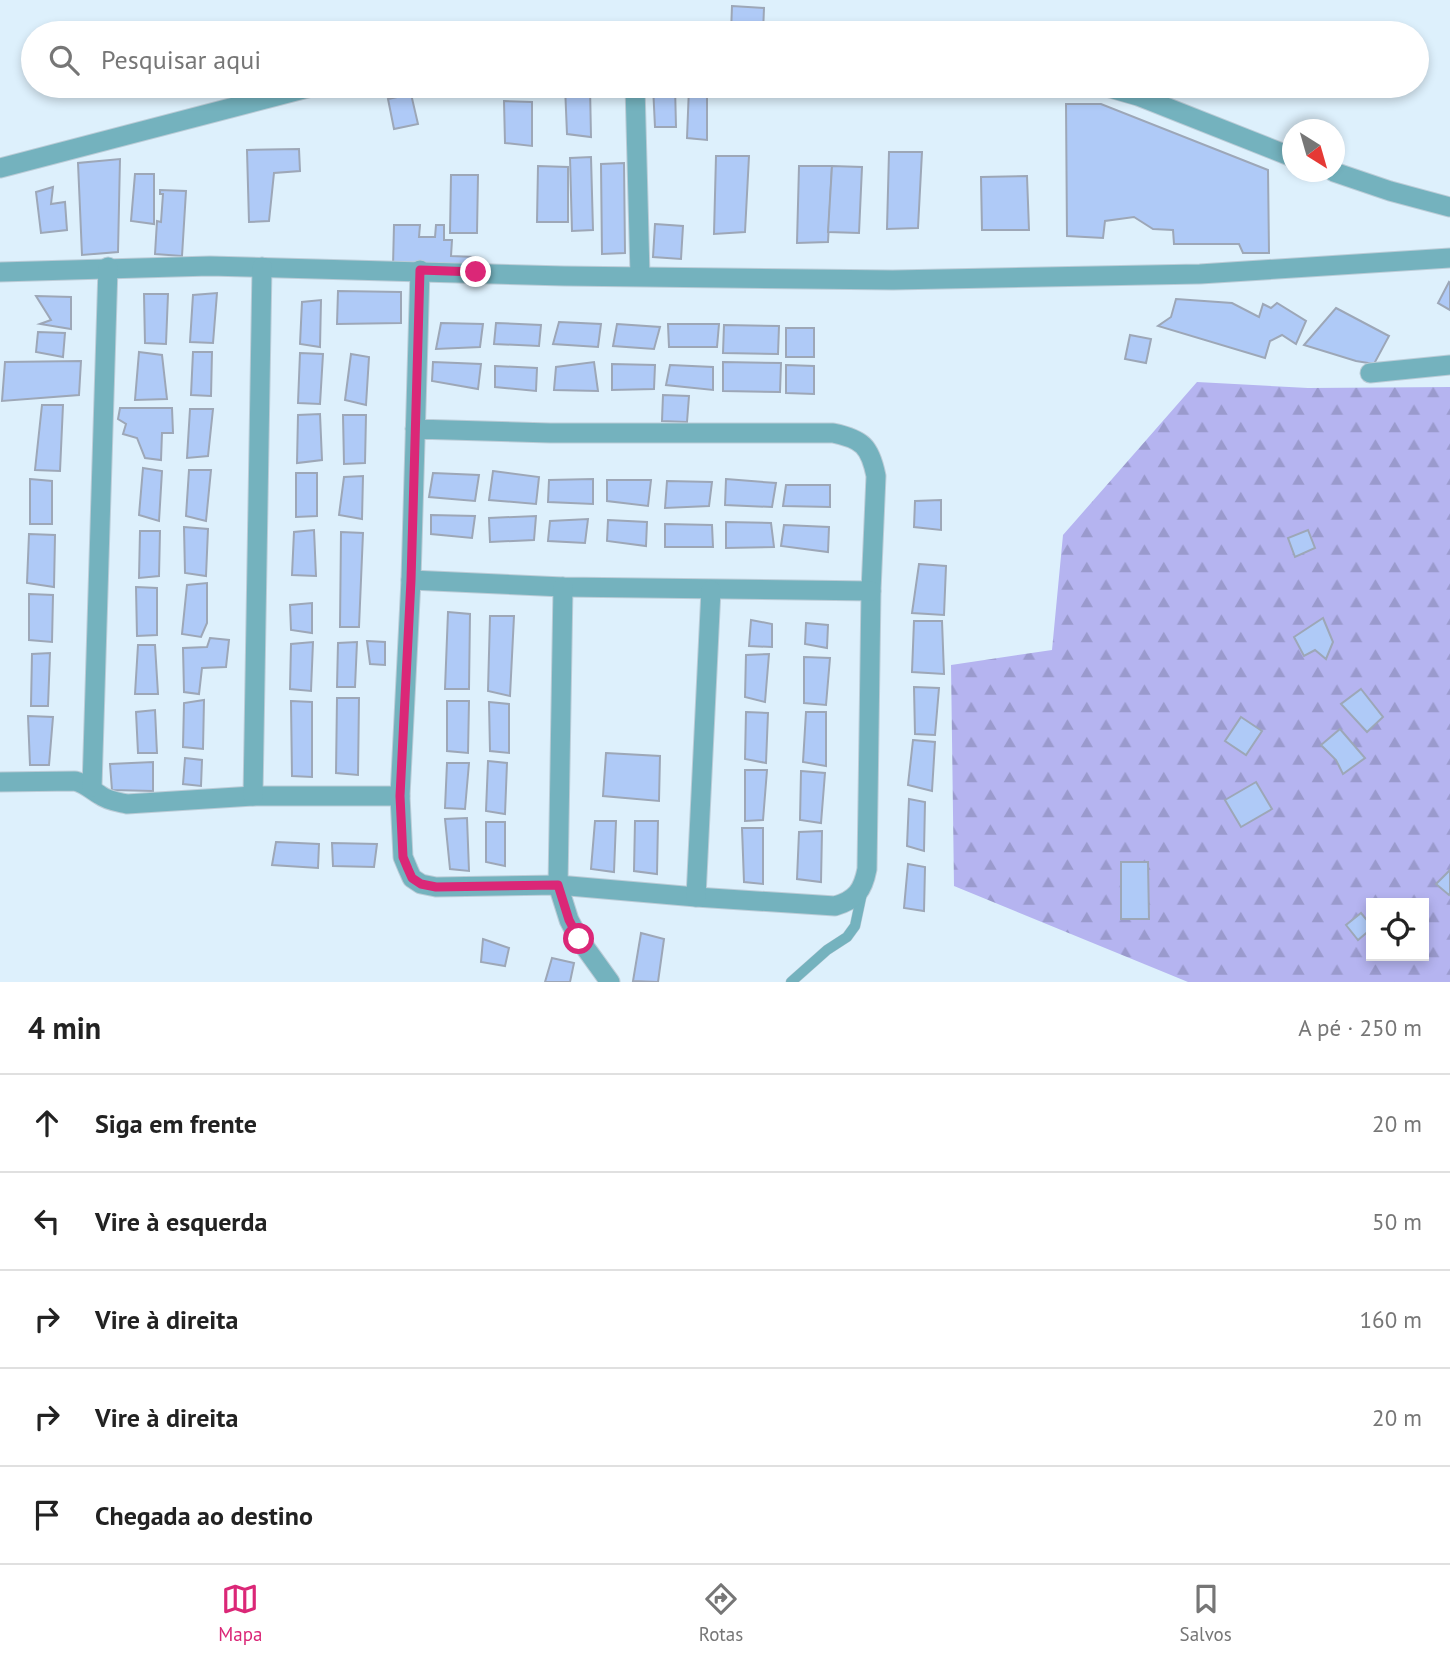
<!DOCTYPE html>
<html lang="pt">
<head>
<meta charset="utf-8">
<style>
  :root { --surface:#fff; --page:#f6f6f6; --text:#222; --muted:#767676; --line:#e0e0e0; --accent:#db2777 }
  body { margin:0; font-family:"PT Sans",sans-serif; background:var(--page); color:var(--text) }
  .controls { position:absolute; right:21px; bottom:21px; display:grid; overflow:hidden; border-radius:0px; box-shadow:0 4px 10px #0003 }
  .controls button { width:63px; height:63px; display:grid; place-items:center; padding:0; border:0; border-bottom:2px solid var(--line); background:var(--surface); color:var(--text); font:35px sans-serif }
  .compass { position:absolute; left:1282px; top:119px; width:63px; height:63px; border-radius:50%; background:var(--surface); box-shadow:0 4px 10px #0003; rotate:143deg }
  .stop { position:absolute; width:21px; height:21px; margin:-16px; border:5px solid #db2777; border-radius:50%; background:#fff }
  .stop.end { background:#db2777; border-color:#fff; box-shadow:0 2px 7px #0008 }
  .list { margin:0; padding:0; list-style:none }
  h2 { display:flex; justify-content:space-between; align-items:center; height:91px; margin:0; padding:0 28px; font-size:30px }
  h2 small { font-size:23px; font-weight:400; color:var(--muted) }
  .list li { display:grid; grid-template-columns:46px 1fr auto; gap:21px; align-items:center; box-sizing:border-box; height:98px; padding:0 28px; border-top:2px solid var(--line) }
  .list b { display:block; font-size:26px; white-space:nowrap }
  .list em { font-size:23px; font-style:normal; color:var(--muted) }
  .icon { flex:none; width:38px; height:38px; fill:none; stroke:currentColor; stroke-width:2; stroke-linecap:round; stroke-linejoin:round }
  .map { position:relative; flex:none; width:1450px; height:982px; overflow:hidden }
  .search { position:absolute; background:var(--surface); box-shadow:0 4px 10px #0003; left:21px; right:21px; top:21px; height:77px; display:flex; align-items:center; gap:18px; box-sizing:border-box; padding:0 24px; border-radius:38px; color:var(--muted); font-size:26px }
  .sheet { height:581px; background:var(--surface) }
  nav { display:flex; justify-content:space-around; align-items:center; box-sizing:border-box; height:98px; border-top:2px solid var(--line); background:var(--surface); font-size:19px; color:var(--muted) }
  nav a { display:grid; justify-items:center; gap:4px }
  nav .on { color:var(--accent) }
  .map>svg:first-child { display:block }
</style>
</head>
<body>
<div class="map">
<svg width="1450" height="982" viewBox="0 0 1450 982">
  <defs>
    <pattern id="forest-firs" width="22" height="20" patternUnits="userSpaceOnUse" patternTransform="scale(1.75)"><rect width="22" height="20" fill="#b5b4f0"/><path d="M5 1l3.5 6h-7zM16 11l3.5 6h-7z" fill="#9a9acd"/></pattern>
  </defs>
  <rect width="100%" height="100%" fill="#ddf0fc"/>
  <path fill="url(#forest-firs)" fill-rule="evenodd" d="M1197 382 1308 388 1450 387V982H1188L954 886 951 665 1052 650 1063 535ZM1371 903H1424V956H1371Z"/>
  <g fill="#afcaf7" stroke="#9da7b7" stroke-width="2">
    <polygon points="732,6 764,8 763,33 731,33"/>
    <polygon points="652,26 718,29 718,33 652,33"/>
    <polygon points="565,86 590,87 591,137 567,134"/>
    <polygon points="653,86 675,86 676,127 655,127"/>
    <polygon points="689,87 707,89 707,140 687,138"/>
    <polygon points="411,94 418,124 394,129 388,99"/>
    <polygon points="504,101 532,102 532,146 505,143"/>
    <polygon points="1066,104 1101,104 1268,170 1269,253 1243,253 1239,244 1174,244 1173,230 1153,229 1134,217 1105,221 1103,238 1067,236"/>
    <polygon points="299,149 300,171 274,173 269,221 249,222 247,150"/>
    <polygon points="889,152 922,152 918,228 887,229"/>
    <polygon points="716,156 749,156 745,232 714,234"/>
    <polygon points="591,157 593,230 572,231 570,158"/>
    <polygon points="120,159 118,252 82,255 78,163"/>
    <polygon points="624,163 625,253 602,254 601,164"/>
    <polygon points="538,166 568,167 568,222 537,222"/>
    <polygon points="799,166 832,166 828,242 797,243"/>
    <polygon points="832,166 862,167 859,233 828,232"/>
    <polygon points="135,174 154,174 154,224 131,221"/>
    <polygon points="451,175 478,175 477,233 450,233"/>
    <polygon points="1027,176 1029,230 982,230 981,177"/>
    <polygon points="53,187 51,204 65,202 67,230 41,233 36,192"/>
    <polygon points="160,190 186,191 182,256 155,254 157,221 161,222 163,194 160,194"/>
    <polygon points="655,224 683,226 681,259 653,257"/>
    <polygon points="394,225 420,225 419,237 435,237 436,225 444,225 444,240 452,240 451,256 476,257 476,272 393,266"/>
    <polygon points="1449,282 1450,283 1450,310 1438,303"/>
    <polygon points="338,291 401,292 401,323 337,324"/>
    <polygon points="217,293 213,343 190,342 193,295"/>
    <polygon points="144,294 168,294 166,344 145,343"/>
    <polygon points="36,296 71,297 71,329 40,324 51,320"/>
    <polygon points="1176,299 1232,303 1259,317 1263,304 1271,308 1277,303 1306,321 1296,344 1282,335 1270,341 1265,358 1158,326 1171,317"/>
    <polygon points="321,300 320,347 300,344 302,302"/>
    <polygon points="1336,308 1389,336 1374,364 1356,361 1304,345"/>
    <polygon points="559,322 601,324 598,347 553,344"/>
    <polygon points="441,323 483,324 480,347 436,349"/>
    <polygon points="496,323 541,325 539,346 494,344"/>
    <polygon points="617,324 660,327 654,349 613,346"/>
    <polygon points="668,324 719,324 717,347 669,347"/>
    <polygon points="724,325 779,326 778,354 723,353"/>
    <rect x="786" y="328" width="28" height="29"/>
    <polygon points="38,332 65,333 63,357 36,352"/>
    <polygon points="1130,335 1151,339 1146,363 1125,359"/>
    <polygon points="139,352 162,355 167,399 135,400"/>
    <polygon points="193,352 212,352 211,396 191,395"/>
    <polygon points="300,353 323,354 320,404 298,403"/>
    <polygon points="351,354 369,357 366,405 345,400"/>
    <polygon points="81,361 79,395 2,401 5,362"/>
    <polygon points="433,362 481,364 478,389 432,381"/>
    <polygon points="594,362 598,391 554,390 556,367"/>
    <polygon points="723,362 781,363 780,392 723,391"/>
    <polygon points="612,364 655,365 654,389 612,390"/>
    <polygon points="670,365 713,367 713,390 666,385"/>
    <polygon points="786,365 814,366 814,394 786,393"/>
    <polygon points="495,366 537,368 536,391 495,387"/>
    <polygon points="663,395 689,396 687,422 662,421"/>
    <polygon points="42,405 63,405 60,471 35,470"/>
    <polygon points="120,408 172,408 173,433 162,433 161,460 145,458 137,438 123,434 126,424 118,419"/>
    <polygon points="190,409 213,409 208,456 187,458"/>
    <polygon points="320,414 322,460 297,463 298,415"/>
    <polygon points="343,415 366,415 365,463 344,464"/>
    <polygon points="143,468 162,471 159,521 139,515"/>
    <polygon points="189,470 211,470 206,521 186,516"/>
    <polygon points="493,471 539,477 536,504 489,500"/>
    <polygon points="296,473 317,473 317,516 296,517"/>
    <polygon points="433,473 479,475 475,501 429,497"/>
    <polygon points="363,476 362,519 339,515 344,477"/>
    <polygon points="30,479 52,481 52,524 30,524"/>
    <polygon points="593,479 593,504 548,502 549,480"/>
    <polygon points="726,479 776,483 772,507 725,505"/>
    <polygon points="607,480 651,480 648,506 607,501"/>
    <polygon points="667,481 712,482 709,506 665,508"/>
    <polygon points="786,485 830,485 830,507 783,506"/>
    <polygon points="941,500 941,530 914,527 915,501"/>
    <polygon points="431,515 475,516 472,538 431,534"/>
    <polygon points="536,516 534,540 490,542 489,518"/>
    <polygon points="588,519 585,543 548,541 550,521"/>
    <polygon points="608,520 647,522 646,546 607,541"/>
    <polygon points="726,522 771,523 774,547 726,548"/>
    <polygon points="665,524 712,525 713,547 665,547"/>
    <polygon points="784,525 829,527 828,552 781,546"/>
    <polygon points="184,527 208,529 206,576 185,573"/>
    <polygon points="314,530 316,576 292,575 294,532"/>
    <polygon points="1308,530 1315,548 1295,557 1288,538"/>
    <polygon points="140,531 160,531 159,576 139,578"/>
    <polygon points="341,532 363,533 359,627 340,627"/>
    <polygon points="29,534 55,535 54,587 27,583"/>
    <polygon points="919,564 946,566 944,615 912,613"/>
    <polygon points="207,583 207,623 201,637 182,634 187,585"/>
    <polygon points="136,587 157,588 157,635 137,636"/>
    <polygon points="29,594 53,595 52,642 29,640"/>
    <polygon points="312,603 312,633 291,630 290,605"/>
    <polygon points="448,612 470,614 469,689 445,689"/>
    <polygon points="490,616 514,616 510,696 488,691"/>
    <polygon points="1323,618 1333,642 1326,659 1315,650 1304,656 1294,637"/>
    <polygon points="751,620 772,624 772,647 749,646"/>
    <polygon points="914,621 942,621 944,674 912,672"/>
    <polygon points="806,623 828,625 827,648 805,644"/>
    <polygon points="210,638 229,640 226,667 202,668 199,694 184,692 183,648 207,647"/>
    <polygon points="367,641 385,642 385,665 370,664"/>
    <polygon points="313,642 311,691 290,689 291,644"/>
    <polygon points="357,642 355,687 337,687 338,643"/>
    <polygon points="138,645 155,645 158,694 135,694"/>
    <polygon points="50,653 48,706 31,706 32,654"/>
    <polygon points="769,654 765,702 745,697 746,655"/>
    <polygon points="804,657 830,658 826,705 804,703"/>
    <polygon points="914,687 939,688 935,735 915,734"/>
    <polygon points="1361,689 1383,717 1367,732 1341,704"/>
    <polygon points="337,698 359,698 358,775 336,773"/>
    <polygon points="204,700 203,749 183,747 184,703"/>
    <polygon points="291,701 312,702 312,777 292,776"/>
    <polygon points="447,701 469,701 468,753 447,751"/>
    <polygon points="489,702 509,704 509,753 490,751"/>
    <polygon points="155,710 157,753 138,753 136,712"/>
    <polygon points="746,712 768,713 766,763 745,759"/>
    <polygon points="806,712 826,712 826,766 803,762"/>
    <polygon points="28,716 53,717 49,765 30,765"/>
    <polygon points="1241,717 1262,731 1246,755 1225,741"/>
    <polygon points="1340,729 1365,758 1343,774 1336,760 1321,745"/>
    <polygon points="913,740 935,742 932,791 908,785"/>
    <polygon points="606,753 660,756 659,801 603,796"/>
    <polygon points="185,758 202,760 201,786 183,784"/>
    <polygon points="488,761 507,763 505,814 486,811"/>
    <polygon points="153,762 153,791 112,790 110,764"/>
    <polygon points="447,763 469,763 465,809 445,808"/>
    <polygon points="745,770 767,770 763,820 745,821"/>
    <polygon points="801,771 825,773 821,823 800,820"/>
    <polygon points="1256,782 1272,809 1241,827 1225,800"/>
    <polygon points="909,799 925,802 924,851 907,846"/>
    <polygon points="467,818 469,871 450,869 445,819"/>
    <polygon points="595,821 616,821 614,872 591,869"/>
    <polygon points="635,821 658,821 657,874 634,871"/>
    <polygon points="486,822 505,822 505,866 486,862"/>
    <polygon points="742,828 763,828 763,884 744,882"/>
    <polygon points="822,831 821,882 797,879 799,832"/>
    <polygon points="276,842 319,844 318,868 272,865"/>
    <polygon points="332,843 377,844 374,867 333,866"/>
    <polygon points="1121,862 1148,862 1149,919 1121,919"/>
    <polygon points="908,864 925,867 924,911 904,908"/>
    <polygon points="1450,870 1450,893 1449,895 1436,884"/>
    <polygon points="1361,913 1371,925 1371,929 1358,940 1346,925"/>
    <polygon points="641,933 664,939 658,982 633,981"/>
    <polygon points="483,939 509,948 505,966 481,962"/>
    <polygon points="552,958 574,963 570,982 545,982"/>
  </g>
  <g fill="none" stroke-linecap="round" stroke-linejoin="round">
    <g stroke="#bbccd7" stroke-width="11">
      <polyline id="service" points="791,982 827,950 847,937 855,926 862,893"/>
    </g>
    <g stroke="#bbccd7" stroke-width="21">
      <g id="minor">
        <polyline points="635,86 640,275"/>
        <polyline points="1103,86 1138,96 1292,157"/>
        <polyline points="0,168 315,86"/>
        <polyline points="1334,172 1390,191 1450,207"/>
        <polyline points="0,272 210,266 564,276 893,280 1200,274 1450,258"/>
        <polyline points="1370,373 1450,365"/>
        <path d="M415 429 550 433H833C862 439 870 446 876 476L871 591 867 869C863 890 856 900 835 906L696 897 558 885 436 887 421 884 412 878 408 869 403 857 400 796 411 580 420 270"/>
        <polyline points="411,580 563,587 871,591"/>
        <polyline points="563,587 558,885 569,920 579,939 610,982"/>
        <path d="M0 782 75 781C86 784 90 789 100 795 108 801 118 802 127 804L253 796H400"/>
        <polyline points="92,787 108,267"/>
        <polyline points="253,796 262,267"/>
        <polyline points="696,897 711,590"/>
      </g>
    </g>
    <use href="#service" stroke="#74b2be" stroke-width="10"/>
    <use href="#minor" stroke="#74b2be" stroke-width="19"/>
  </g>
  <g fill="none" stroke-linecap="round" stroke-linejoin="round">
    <polyline stroke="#db2777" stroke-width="9" points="476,272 420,270 411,580 400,796 403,857 408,869 412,878 421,884 436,887 558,885 569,920 579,939"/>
  </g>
</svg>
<div class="controls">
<button><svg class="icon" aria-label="locate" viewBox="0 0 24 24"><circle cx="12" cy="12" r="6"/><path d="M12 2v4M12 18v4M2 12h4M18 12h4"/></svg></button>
</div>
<svg class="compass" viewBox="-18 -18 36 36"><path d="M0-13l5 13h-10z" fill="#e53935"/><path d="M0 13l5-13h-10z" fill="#767676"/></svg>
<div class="stop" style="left:579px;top:939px"></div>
<div class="stop end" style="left:476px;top:272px"></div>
<div class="search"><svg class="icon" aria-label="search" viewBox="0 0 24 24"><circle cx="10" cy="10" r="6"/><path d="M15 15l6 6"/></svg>Pesquisar aqui</div>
</div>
<section class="sheet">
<h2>4 min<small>A pé · 250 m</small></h2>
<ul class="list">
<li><svg class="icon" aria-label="ahead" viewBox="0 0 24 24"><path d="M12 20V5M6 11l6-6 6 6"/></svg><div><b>Siga em frente</b></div><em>20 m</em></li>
<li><svg class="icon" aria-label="left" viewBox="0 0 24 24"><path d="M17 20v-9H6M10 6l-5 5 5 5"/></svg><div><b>Vire à esquerda</b></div><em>50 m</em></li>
<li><svg class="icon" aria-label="right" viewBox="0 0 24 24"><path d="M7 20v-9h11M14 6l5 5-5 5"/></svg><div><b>Vire à direita</b></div><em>160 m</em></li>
<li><svg class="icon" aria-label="right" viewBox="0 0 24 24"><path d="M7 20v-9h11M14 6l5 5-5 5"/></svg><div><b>Vire à direita</b></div><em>20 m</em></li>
<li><svg class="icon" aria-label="arrive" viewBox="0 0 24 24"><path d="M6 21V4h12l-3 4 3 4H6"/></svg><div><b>Chegada ao destino</b></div></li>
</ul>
</section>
<nav>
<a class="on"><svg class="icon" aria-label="map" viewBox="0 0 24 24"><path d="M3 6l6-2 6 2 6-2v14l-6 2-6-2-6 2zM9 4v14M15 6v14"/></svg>Mapa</a>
<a><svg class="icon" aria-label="directions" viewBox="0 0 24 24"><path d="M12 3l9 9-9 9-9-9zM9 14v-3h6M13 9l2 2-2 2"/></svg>Rotas</a>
<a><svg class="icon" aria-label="saved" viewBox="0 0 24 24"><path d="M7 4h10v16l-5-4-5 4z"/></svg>Salvos</a>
</nav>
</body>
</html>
